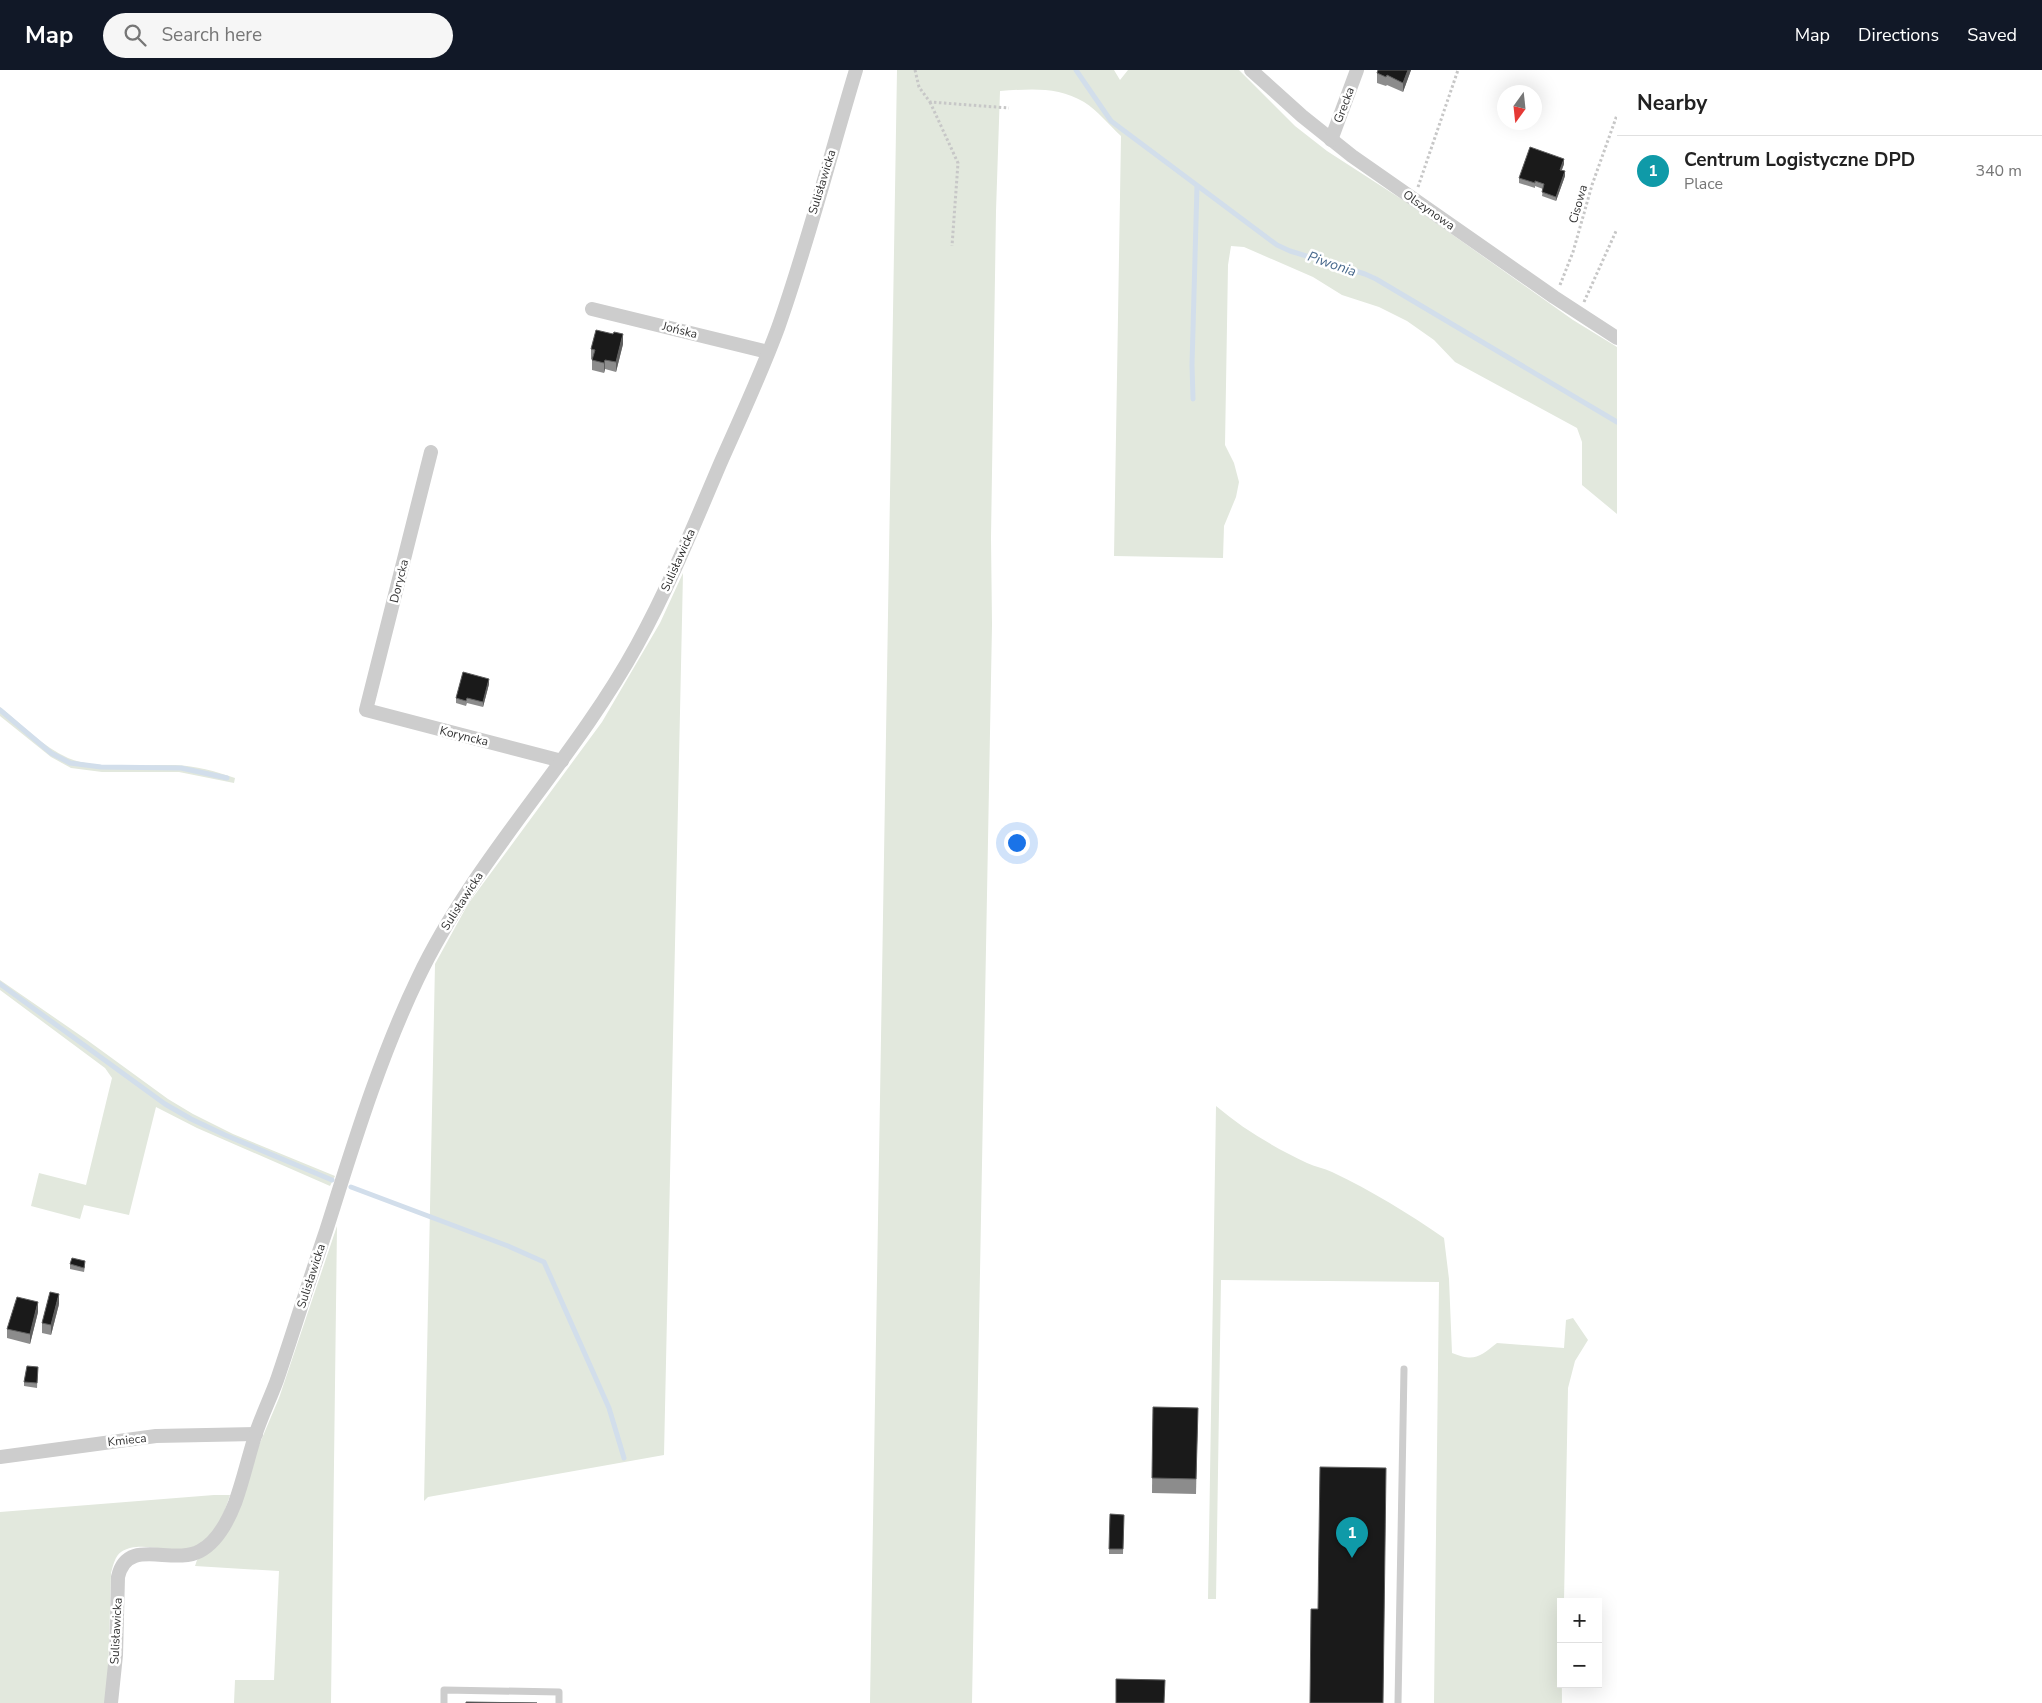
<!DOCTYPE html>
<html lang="en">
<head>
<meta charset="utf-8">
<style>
  :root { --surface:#fff; --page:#f6f6f6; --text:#222; --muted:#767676; --line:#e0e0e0; --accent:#111827 }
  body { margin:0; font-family:"Nunito Sans",sans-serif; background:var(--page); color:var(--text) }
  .controls { position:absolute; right:15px; bottom:15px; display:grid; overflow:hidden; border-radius:0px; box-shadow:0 5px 20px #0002 }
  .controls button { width:45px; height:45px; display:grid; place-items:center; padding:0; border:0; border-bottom:1px solid var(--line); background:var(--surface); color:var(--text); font:25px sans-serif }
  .compass { position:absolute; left:1497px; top:15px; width:45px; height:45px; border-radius:50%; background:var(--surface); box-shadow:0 5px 20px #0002; rotate:195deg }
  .you { position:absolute; left:1016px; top:772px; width:18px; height:18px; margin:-12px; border:4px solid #fff; border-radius:50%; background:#1a73e8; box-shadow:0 0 0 8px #1a73e833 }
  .badge { display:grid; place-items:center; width:32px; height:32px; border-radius:50%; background:var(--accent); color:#fff; font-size:16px; font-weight:700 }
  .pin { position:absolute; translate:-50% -41px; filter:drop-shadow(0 1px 2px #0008) }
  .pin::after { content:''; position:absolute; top:26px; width:18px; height:15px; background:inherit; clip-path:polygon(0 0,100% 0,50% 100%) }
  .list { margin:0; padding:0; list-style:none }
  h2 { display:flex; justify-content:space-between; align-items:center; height:65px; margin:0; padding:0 20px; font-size:21px }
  h2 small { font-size:16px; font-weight:400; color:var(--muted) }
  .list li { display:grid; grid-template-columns:32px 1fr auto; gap:15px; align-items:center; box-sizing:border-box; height:70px; padding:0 20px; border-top:1px solid var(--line) }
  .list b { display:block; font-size:19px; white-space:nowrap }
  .list p { margin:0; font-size:16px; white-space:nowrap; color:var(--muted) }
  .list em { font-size:16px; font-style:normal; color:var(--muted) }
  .icon { flex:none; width:28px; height:28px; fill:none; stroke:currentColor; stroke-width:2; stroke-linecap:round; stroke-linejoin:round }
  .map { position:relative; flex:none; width:1617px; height:1633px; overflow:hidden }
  header { display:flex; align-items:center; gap:30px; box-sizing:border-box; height:70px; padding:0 25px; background:var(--accent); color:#fff }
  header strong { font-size:24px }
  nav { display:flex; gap:28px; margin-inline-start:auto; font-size:18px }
  .search { width:350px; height:45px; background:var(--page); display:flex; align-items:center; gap:12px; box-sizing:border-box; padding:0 18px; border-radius:28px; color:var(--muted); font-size:19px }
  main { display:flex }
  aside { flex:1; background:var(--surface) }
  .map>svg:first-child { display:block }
</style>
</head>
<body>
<header>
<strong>Map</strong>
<div class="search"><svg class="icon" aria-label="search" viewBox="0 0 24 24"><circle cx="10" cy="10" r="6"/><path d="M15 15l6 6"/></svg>Search here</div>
<nav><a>Map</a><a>Directions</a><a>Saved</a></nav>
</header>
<main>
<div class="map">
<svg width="1617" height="1633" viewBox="0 0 1617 1633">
  <rect width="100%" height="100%" fill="#fff"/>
  <g fill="#e2e8dd">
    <path d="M897 0H1114L1120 10 1128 0H1239L1295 56 1327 81 1409 134 1573 250 1617 277V444L1582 415V372L1577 358 1455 292 1434 270 1407 251 1379 237 1342 225 1313 207 1244 177 1231 176 1228 195 1225 375 1234 393 1239 412 1236 427 1224 456 1223 488 1114 486 1121 66C1109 55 1098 41 1084 32 1058 16 1029 19 1000 21L996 141 991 468 992 555 972 1633H870Z"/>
    <polygon points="683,503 664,1385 428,1427 424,1431 435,894 468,834 602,652 660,553"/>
    <path d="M0 637C21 654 43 677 68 688 96 700 144 694 175 695 196 696 215 701 235 708L234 713 179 702H102L71 698 51 687 0 646Z"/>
    <polygon points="0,910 87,970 168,1029 193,1044 233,1064 335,1106 330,1116 197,1058 156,1037 129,1145 84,1135 80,1149 31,1136 39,1103 86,1115 112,1008 105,998 0,920"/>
    <path d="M1216 1036C1243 1059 1275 1078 1307 1093 1315 1097 1324 1098 1332 1102 1372 1121 1408 1143 1444 1168L1449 1209 1452 1283C1475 1292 1479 1287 1497 1273L1564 1278 1566 1250 1573 1248 1588 1270 1575 1291 1568 1318 1564 1532H1561L1562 1633H1434L1439 1212 1221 1210 1216 1529H1208Z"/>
    <polygon points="337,1156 331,1633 234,1633 235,1610 274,1610 279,1501 195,1496 197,1490 205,1485 257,1380 279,1328"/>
    <path d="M214 1425H230C224 1444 216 1466 197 1476 175 1488 143 1468 121 1482 115 1486 113 1496 111 1503L108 1608 105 1633H0V1442Z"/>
  </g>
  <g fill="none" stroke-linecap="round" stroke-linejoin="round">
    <g stroke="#d2deeb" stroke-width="5">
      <polyline points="1076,0 1111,51 1277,175 1290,181 1365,204 1376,209 1617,352"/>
      <polyline points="1193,329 1192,295 1197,116"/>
      <polyline points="0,640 51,683 70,693 101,697 181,698 227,708"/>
      <polyline points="0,914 165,1034 191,1049 225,1065 332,1110"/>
      <polyline points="351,1117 508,1176 544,1192 609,1338 624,1388"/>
    </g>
    <g stroke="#c7c7c7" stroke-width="3" stroke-dasharray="2.5 2.5" stroke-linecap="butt">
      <polyline points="915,0 919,17 930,32 1009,38"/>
      <polyline points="930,32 958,93 952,176"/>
      <polyline points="1418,117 1458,0"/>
      <polyline points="1560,215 1573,182 1592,115 1617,45"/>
      <polyline points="1584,232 1617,159"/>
    </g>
    <g stroke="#cdcdcd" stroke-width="7">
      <polyline points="444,1633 444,1620 559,1622 559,1633"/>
      <polyline points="1398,1633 1404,1299"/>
    </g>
    <g stroke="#cdcdcd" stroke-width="14">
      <polyline points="1251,0 1302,46 1352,86 1554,227 1617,268"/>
      <polyline points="1331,70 1357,0"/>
      <polyline points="592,239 768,282"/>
      <polyline points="431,382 366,640 562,691"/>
      <polyline points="0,1387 156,1366 256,1364"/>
      <path d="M111 1633 116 1585 118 1507C127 1466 172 1496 200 1481 217 1472 228 1451 235 1433 243 1411 248 1388 255 1366 261 1347 270 1329 277 1310 294 1260 309 1211 326 1161 353 1076 379 989 418 908 475 788 573 692 637 575 669 517 694 455 720 394 740 349 761 304 778 258 808 173 830 86 856 0"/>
    </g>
  </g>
  <g fill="#8c8c8c">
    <polygon points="1411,0 1403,22 1387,15 1386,16 1377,13 1377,3"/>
    <polygon points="1564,94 1562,100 1565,106 1556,131 1542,126 1543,119 1535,116 1535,118 1519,113 1519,108"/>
    <polygon points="623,274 616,302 605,299 604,303 592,300 592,289 591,289 591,279"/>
    <polygon points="489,614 483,637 467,633 466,636 456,633 456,628"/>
    <polygon points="70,1194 85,1196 84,1202 70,1199"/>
    <polygon points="59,1234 51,1265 42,1263 42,1253"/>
    <polygon points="38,1242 30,1274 7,1268 7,1259"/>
    <polygon points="38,1297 37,1318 24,1316 24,1312"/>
    <polygon points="1153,1337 1198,1338 1196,1424 1152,1423"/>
    <polygon points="1110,1444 1124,1445 1123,1484 1109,1484"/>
  </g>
  <g fill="#5f5f5f">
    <polygon points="1408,0 1411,0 1403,22 1403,13"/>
    <polygon points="1564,89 1564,94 1560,104 1560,100"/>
    <polygon points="1565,101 1565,106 1556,131 1556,127"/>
    <polygon points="623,264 623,274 616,302 616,292"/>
    <polygon points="605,290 605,299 604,303 604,293"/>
    <polygon points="489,609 489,614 483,637 483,632"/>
    <polygon points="59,1224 59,1234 51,1265 51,1255"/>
    <polygon points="38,1232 38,1242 30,1274 30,1264"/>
  </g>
  <g fill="#1a1a1a" stroke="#5f5f5f">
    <polygon points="1378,0 1408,0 1403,13 1387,5 1386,7 1377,3"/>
    <polygon points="1530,77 1564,89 1560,100 1565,101 1556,127 1542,122 1544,114 1535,111 1535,113 1519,108"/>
    <polygon points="596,260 613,264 614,262 623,264 616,292 605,290 604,293 592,290 595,280 591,279"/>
    <polygon points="463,602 489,609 483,632 467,628 466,631 456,628"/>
    <polygon points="72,1188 85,1191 84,1198 70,1194"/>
    <polygon points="50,1222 59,1224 51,1255 42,1253"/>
    <polygon points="17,1227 38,1232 30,1264 7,1259"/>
    <polygon points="27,1296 38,1297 37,1313 24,1312"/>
    <polygon points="1153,1337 1198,1338 1196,1409 1152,1408"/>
    <polygon points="1320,1397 1386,1398 1383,1633 1310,1633 1311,1539 1318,1539"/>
    <polygon points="1110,1444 1124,1445 1123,1479 1109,1479"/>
    <polygon points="1116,1609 1165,1610 1164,1633 1116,1633"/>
    <polygon points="466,1632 537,1633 466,1633"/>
  </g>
  <g text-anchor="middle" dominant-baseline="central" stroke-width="5" stroke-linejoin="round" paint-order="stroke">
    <g font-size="12" fill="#333" stroke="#fff">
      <text transform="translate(1344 35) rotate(-69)">Grecka</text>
      <text transform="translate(822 112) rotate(-73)">Sulisławicka</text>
      <text transform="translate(1578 134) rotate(-74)">Cisowa</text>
      <text transform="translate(1429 140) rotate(35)">Olszynowa</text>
      <text transform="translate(680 260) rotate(14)">Jońska</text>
      <text transform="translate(678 490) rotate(-66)">Sulisławicka</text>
      <text transform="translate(399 511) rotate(-76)">Dorycka</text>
      <text transform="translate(464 666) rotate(14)">Koryncka</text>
      <text transform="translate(462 831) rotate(-57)">Sulisławicka</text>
      <text transform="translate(311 1206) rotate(-72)">Sulisławicka</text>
      <text transform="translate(127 1370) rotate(-6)">Kmieca</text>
      <text transform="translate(116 1561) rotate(-87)">Sulisławicka</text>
    </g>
    <g font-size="14" font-style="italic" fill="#496a8d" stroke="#fff">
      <text transform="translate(1332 194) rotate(19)">Piwonia</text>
    </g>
  </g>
</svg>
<div class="controls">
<button>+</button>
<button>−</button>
</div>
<svg class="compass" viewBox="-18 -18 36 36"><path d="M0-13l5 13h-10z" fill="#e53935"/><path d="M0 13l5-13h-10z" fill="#767676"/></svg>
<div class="you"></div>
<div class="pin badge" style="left:1352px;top:1488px;background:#0f9aa8">1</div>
</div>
<aside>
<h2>Nearby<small></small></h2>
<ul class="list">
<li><span class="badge" style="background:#0f9aa8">1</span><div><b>Centrum Logistyczne DPD</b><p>Place</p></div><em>340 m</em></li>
</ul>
</aside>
</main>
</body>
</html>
